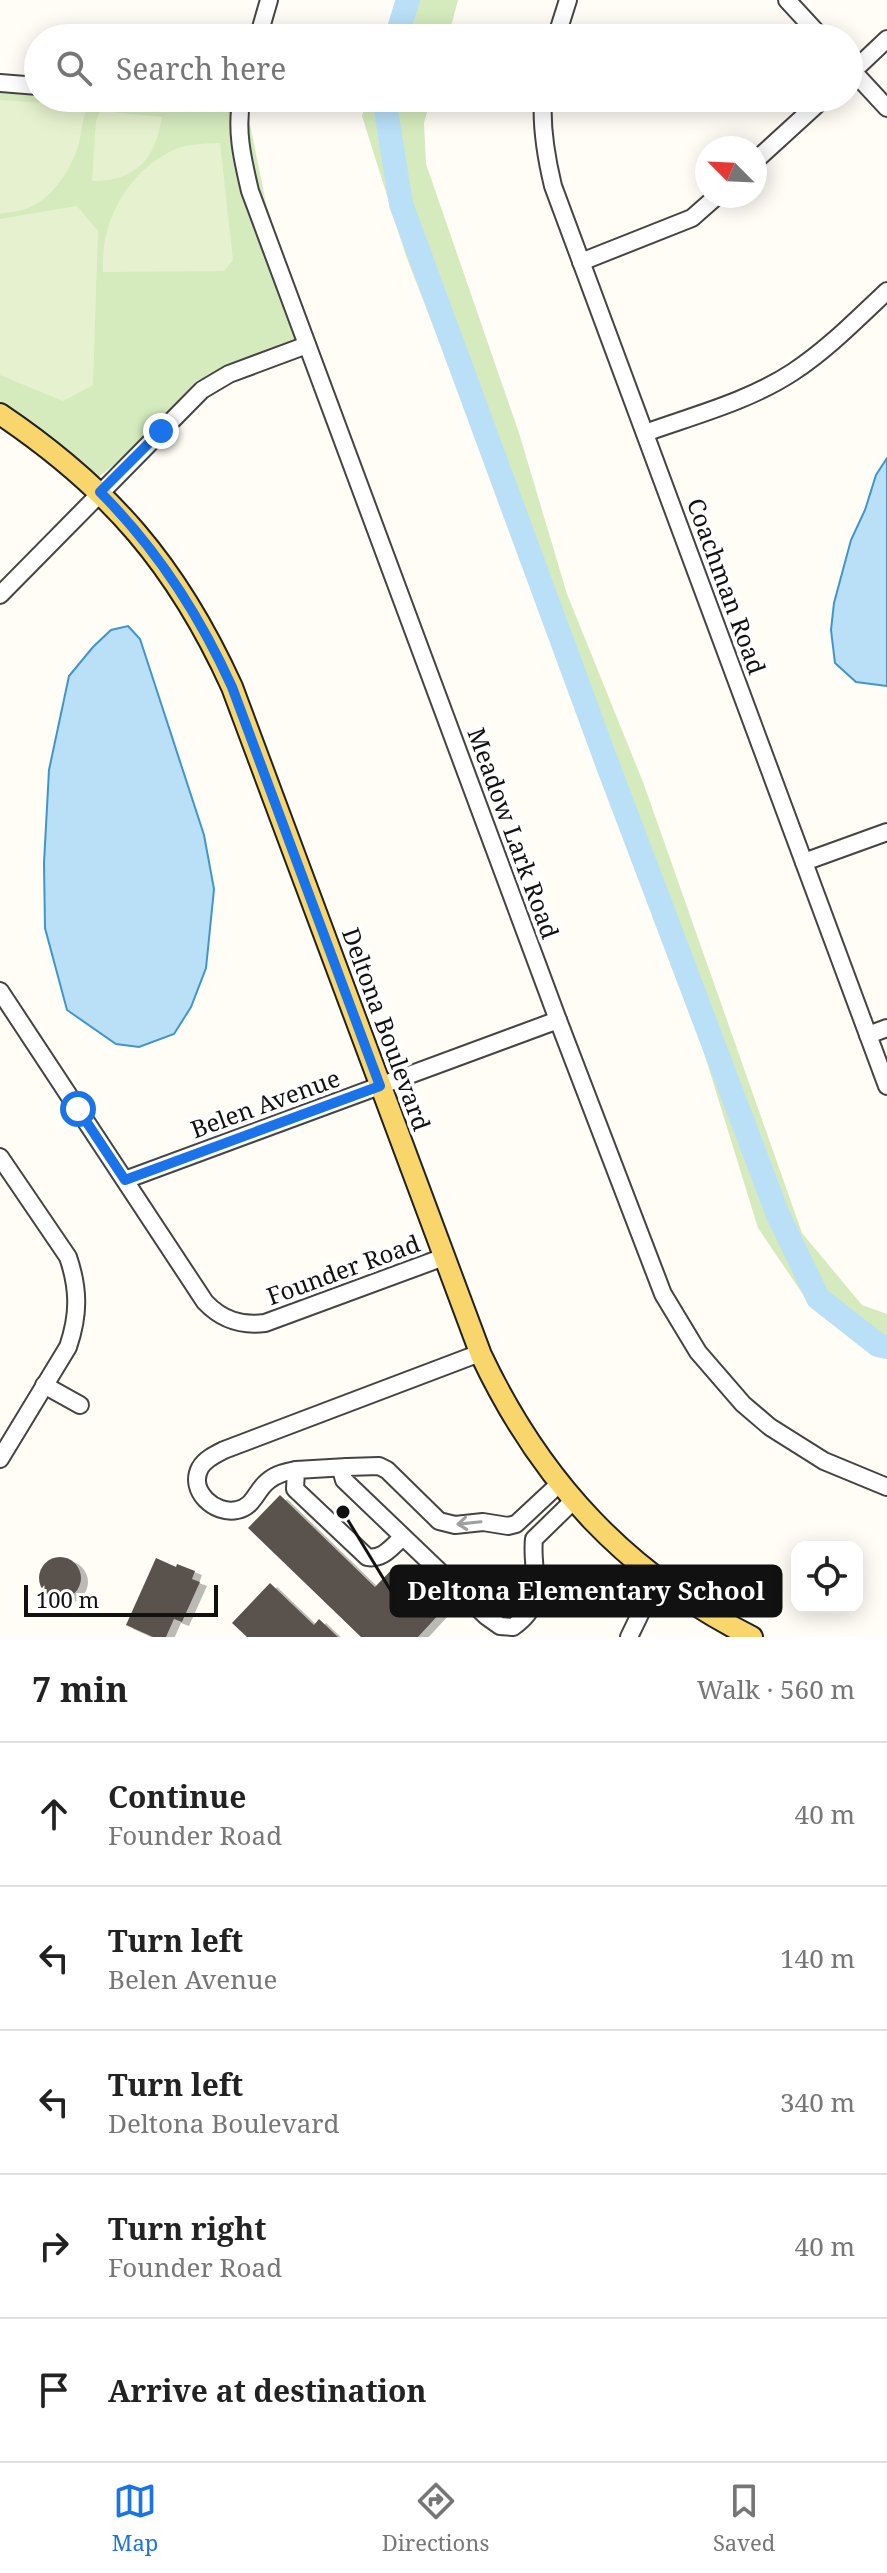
<!DOCTYPE html>
<html lang="en">
<head>
<meta charset="utf-8">
<style>
  :root { --surface:#fff; --page:#f2f2f2; --text:#222; --muted:#767676; --line:#e0e0e0; --accent:#1a73e8 }
  body { margin:0; font-family:"Noto Serif",serif; background:var(--page); color:var(--text) }
  .controls { position:absolute; right:24px; bottom:24px; display:grid; overflow:hidden; border-radius:16px; box-shadow:0 4px 20px #0003 }
  .controls button { width:72px; height:72px; display:grid; place-items:center; padding:0; border:0; border-bottom:2px solid var(--line); background:var(--surface); color:var(--text); font:40px sans-serif }
  .compass { position:absolute; left:695px; top:136px; width:72px; height:72px; border-radius:50%; background:var(--surface); box-shadow:0 4px 20px #0003; rotate:294deg }
  .scale { position:absolute; left:24px; bottom:20px; width:194px; box-sizing:border-box; padding-left:8px; border:4px solid #111; border-top:0; font-size:22px; line-height:28px; white-space:nowrap; color:#111; -webkit-text-stroke:6px #fff; paint-order:stroke }
  .stop { position:absolute; width:24px; height:24px; margin:-18px; border:6px solid #1a73e8; border-radius:50%; background:#fff }
  .stop.end { background:#1a73e8; border-color:#fff; box-shadow:0 2px 8px #0008 }
  .list { margin:0; padding:0; list-style:none }
  h2 { display:flex; justify-content:space-between; align-items:center; height:104px; margin:0; padding:0 32px; font-size:34px }
  h2 small { font-size:26px; font-weight:400; color:var(--muted) }
  .list li { display:grid; grid-template-columns:52px 1fr auto; gap:24px; align-items:center; box-sizing:border-box; height:144px; padding:0 32px; border-top:2px solid var(--line) }
  .list b { display:block; font-size:30px; white-space:nowrap }
  .list p { margin:0; font-size:26px; white-space:nowrap; color:var(--muted) }
  .list em { font-size:26px; font-style:normal; color:var(--muted) }
  .icon { flex:none; width:44px; height:44px; fill:none; stroke:currentColor; stroke-width:2; stroke-linecap:round; stroke-linejoin:round }
  .map { position:relative; flex:none; width:887px; height:1637px; overflow:hidden }
  .search { position:absolute; background:var(--surface); box-shadow:0 4px 20px #0003; left:24px; right:24px; top:24px; height:88px; display:flex; align-items:center; gap:20px; box-sizing:border-box; padding:0 28px; border-radius:44px; color:var(--muted); font-size:30px }
  .sheet { height:824px; background:var(--surface) }
  nav { display:flex; justify-content:space-around; align-items:center; box-sizing:border-box; height:112px; border-top:2px solid var(--line); background:var(--surface); font-size:22px; color:var(--muted) }
  nav a { display:grid; justify-items:center; gap:4px }
  nav .on { color:var(--accent) }
  .map>svg:first-child { display:block }
</style>
</head>
<body>
<div class="map">
<svg width="887" height="1637" viewBox="0 0 887 1637">
  <defs>
    <filter id="shadow"><feDropShadow dx="7" dy="4" stdDeviation="0" flood-color="#0004"/></filter>
  </defs>
  <rect width="100%" height="100%" fill="#fffdf5"/>
  <g fill="#d5ebbd">
    <polygon points="401,0 458,0 448,38 388,38"/>
    <polygon points="0,78 38,82 38,98 245,100 266,203 310,343 196,381 134,449 96,479 0,406"/>
    <polygon points="368,98 431,98 424,123 426,164 519,433 567,594 643,782 802,1233 862,1305 887,1314 887,1351 858,1344 802,1293 758,1228 660,910 406,256 362,116"/>
  </g>
  <g fill="#e6f2cf">
    <path d="M0 100 88 106C82 119 82 130 79 143 72 169 51 201 25 209 17 212 8 212 0 214Z"/>
    <path d="M100 111 162 117C155 159 137 181 92 181L96 121Z"/>
    <path d="M220 143 233 260 224 271 103 272C100 221 128 170 176 149 190 143 206 144 220 143Z"/>
    <polygon points="77,206 98,231 93,385 63,401 0,375 0,219"/>
  </g>
  <g fill="#b9e0f7" stroke="#3f96cf" stroke-width="2">
    <polygon points="887,458 887,686 856,682 835,663 831,630 834,603 851,540 865,510 876,475"/>
    <polygon points="128,626 140,639 204,835 214,889 206,968 191,1007 174,1034 139,1047 116,1044 67,1010 45,928 44,863 49,770 69,676 93,647 111,630"/>
  </g>
  <g fill="none" stroke-linecap="round" stroke-linejoin="round">
    <g stroke="#b9e0f7" stroke-width="24">
      <polyline points="396,38 408,0"/>
      <polyline points="384,98 401,204 607,763 778,1215 818,1298 878,1345 887,1347"/>
    </g>
  </g>
  <g fill="#5a524d" filter="url(#shadow)">
    <polygon points="280,1495 375,1587 396,1565 443,1610 418,1637 361,1637 248,1528"/>
    <circle cx="60" cy="1578" r="21"/>
    <polygon points="156,1558 176,1567 177,1564 195,1571 192,1579 200,1582 182,1622 174,1619 166,1637 153,1637 126,1625"/>
    <polygon points="270,1583 314,1625 319,1619 338,1637 247,1637 232,1623"/>
  </g>
  <g fill="none" stroke-linecap="round" stroke-linejoin="round">
    <g stroke="#444" stroke-width="20">
      <g id="minor">
        <polyline points="787,0 822,38"/>
        <polyline points="258,38 269,0"/>
        <polyline points="556,38 568,0"/>
        <polyline points="849,67 887,108"/>
        <polyline points="849,75 887,39"/>
        <polyline points="0,83 38,86"/>
        <polyline points="183,98 240,103"/>
        <path d="M242 98C235 129 243 161 250 191L558 1020 663 1294 698 1352 743 1404 770 1427 824 1461 887 1487"/>
        <path d="M543 98C541 128 546 157 553 186L887 1086"/>
        <polyline points="755,161 824,98"/>
        <polyline points="581,262 692,218 717,196"/>
        <path d="M645 433C695 415 749 401 793 372 828 349 857 319 887 291"/>
        <polyline points="0,595 202,390 229,374 307,345"/>
        <polyline points="804,862 887,832"/>
        <path d="M0 991 205 1302C222 1320 241 1326 265 1323L444 1257"/>
        <polyline points="868,1035 887,1028"/>
        <path d="M0 1157 68 1257C79 1289 79 1315 68 1347L0 1459"/>
        <polyline points="125,1180 558,1020"/>
        <polyline points="44,1385 80,1405"/>
        <path d="M347 1467 296 1470 295 1489 367 1557C383 1560 391 1547 403 1537"/>
        <path d="M296 1470C286 1472 276 1474 268 1481 256 1490 254 1507 237 1510 215 1515 188 1491 200 1468 205 1459 216 1454 224 1450L480 1353"/>
        <path d="M559 1484 516 1524 508 1526 483 1522 455 1525 439 1521 387 1470 379 1466 347 1467 342 1473 344 1480 486 1616 500 1626 513 1627C550 1602 530 1574 534 1539L573 1501"/>
        <polyline points="629,1637 657,1579"/>
      </g>
    </g>
    <g stroke="#222" stroke-width="24">
      <path id="major" d="M0 414C110 488 177 566 232 687L481 1355C541 1482 627 1574 752 1637"/>
    </g>
    <use href="#minor" stroke="#fff" stroke-width="16"/>
    <use href="#major" stroke="#f9d66b" stroke-width="20"/>
  </g>
  <defs><path id="oneway-shaft" d="M-6 0H5M1.5-3L5.5 0L1.5 3" fill="none" stroke-width="1.6" stroke-linecap="round" stroke-linejoin="round" transform="scale(2)"/></defs>
  <use stroke="#a0a0a0" href="#oneway-shaft" transform="translate(469 1523) rotate(174)"/>
  <g fill="none" stroke-linecap="round" stroke-linejoin="round">
    <path stroke="#1a73e8" stroke-width="10" d="M78 1109 125 1180 380 1086 232 687C199 614 157 549 100 492L161 431"/>
  </g>
  <g text-anchor="middle" dominant-baseline="central" stroke-width="8" stroke-linejoin="round" paint-order="stroke">
    <g font-size="24" fill="#111" stroke="#fff">
      <text transform="translate(727 586) rotate(70)">Coachman Road</text>
      <text transform="translate(514 833) rotate(70)">Meadow Lark Road</text>
      <text transform="translate(387 1029) rotate(70)">Deltona Boulevard</text>
      <text transform="translate(265 1103) rotate(-20)">Belen Avenue</text>
      <text transform="translate(343 1269) rotate(-20)">Founder Road</text>
    </g>
  </g>
  <path fill="none" stroke="#111" stroke-width="3" d="M343 1512L391 1591"/>
  <circle fill="#111" stroke="#fff" stroke-width="3" cx="343" cy="1512" r="8"/>
  <rect fill="#111" stroke="#111" stroke-width="3" x="391" y="1566" width="390" height="50" rx="8"/>
  <g font-size="26" text-anchor="middle" font-weight="bold" fill="#fff">
    <text x="586" y="1600">Deltona Elementary School</text>
  </g>
</svg>
<div class="controls">
<button><svg class="icon" aria-label="locate" viewBox="0 0 24 24"><circle cx="12" cy="12" r="6"/><path d="M12 2v4M12 18v4M2 12h4M18 12h4"/></svg></button>
</div>
<svg class="compass" viewBox="-18 -18 36 36"><path d="M0-13l5 13h-10z" fill="#e53935"/><path d="M0 13l5-13h-10z" fill="#767676"/></svg>
<div class="scale">100 m</div>
<div class="stop" style="left:78px;top:1109px"></div>
<div class="stop end" style="left:161px;top:431px"></div>
<div class="search"><svg class="icon" aria-label="search" viewBox="0 0 24 24"><circle cx="10" cy="10" r="6"/><path d="M15 15l6 6"/></svg>Search here</div>
</div>
<section class="sheet">
<h2>7 min<small>Walk · 560 m</small></h2>
<ul class="list">
<li><svg class="icon" aria-label="ahead" viewBox="0 0 24 24"><path d="M12 20V5M6 11l6-6 6 6"/></svg><div><b>Continue</b><p>Founder Road</p></div><em>40 m</em></li>
<li><svg class="icon" aria-label="left" viewBox="0 0 24 24"><path d="M17 20v-9H6M10 6l-5 5 5 5"/></svg><div><b>Turn left</b><p>Belen Avenue</p></div><em>140 m</em></li>
<li><svg class="icon" aria-label="left" viewBox="0 0 24 24"><path d="M17 20v-9H6M10 6l-5 5 5 5"/></svg><div><b>Turn left</b><p>Deltona Boulevard</p></div><em>340 m</em></li>
<li><svg class="icon" aria-label="right" viewBox="0 0 24 24"><path d="M7 20v-9h11M14 6l5 5-5 5"/></svg><div><b>Turn right</b><p>Founder Road</p></div><em>40 m</em></li>
<li><svg class="icon" aria-label="arrive" viewBox="0 0 24 24"><path d="M6 21V4h12l-3 4 3 4H6"/></svg><div><b>Arrive at destination</b></div></li>
</ul>
</section>
<nav>
<a class="on"><svg class="icon" aria-label="map" viewBox="0 0 24 24"><path d="M3 6l6-2 6 2 6-2v14l-6 2-6-2-6 2zM9 4v14M15 6v14"/></svg>Map</a>
<a><svg class="icon" aria-label="directions" viewBox="0 0 24 24"><path d="M12 3l9 9-9 9-9-9zM9 14v-3h6M13 9l2 2-2 2"/></svg>Directions</a>
<a><svg class="icon" aria-label="saved" viewBox="0 0 24 24"><path d="M7 4h10v16l-5-4-5 4z"/></svg>Saved</a>
</nav>
</body>
</html>
